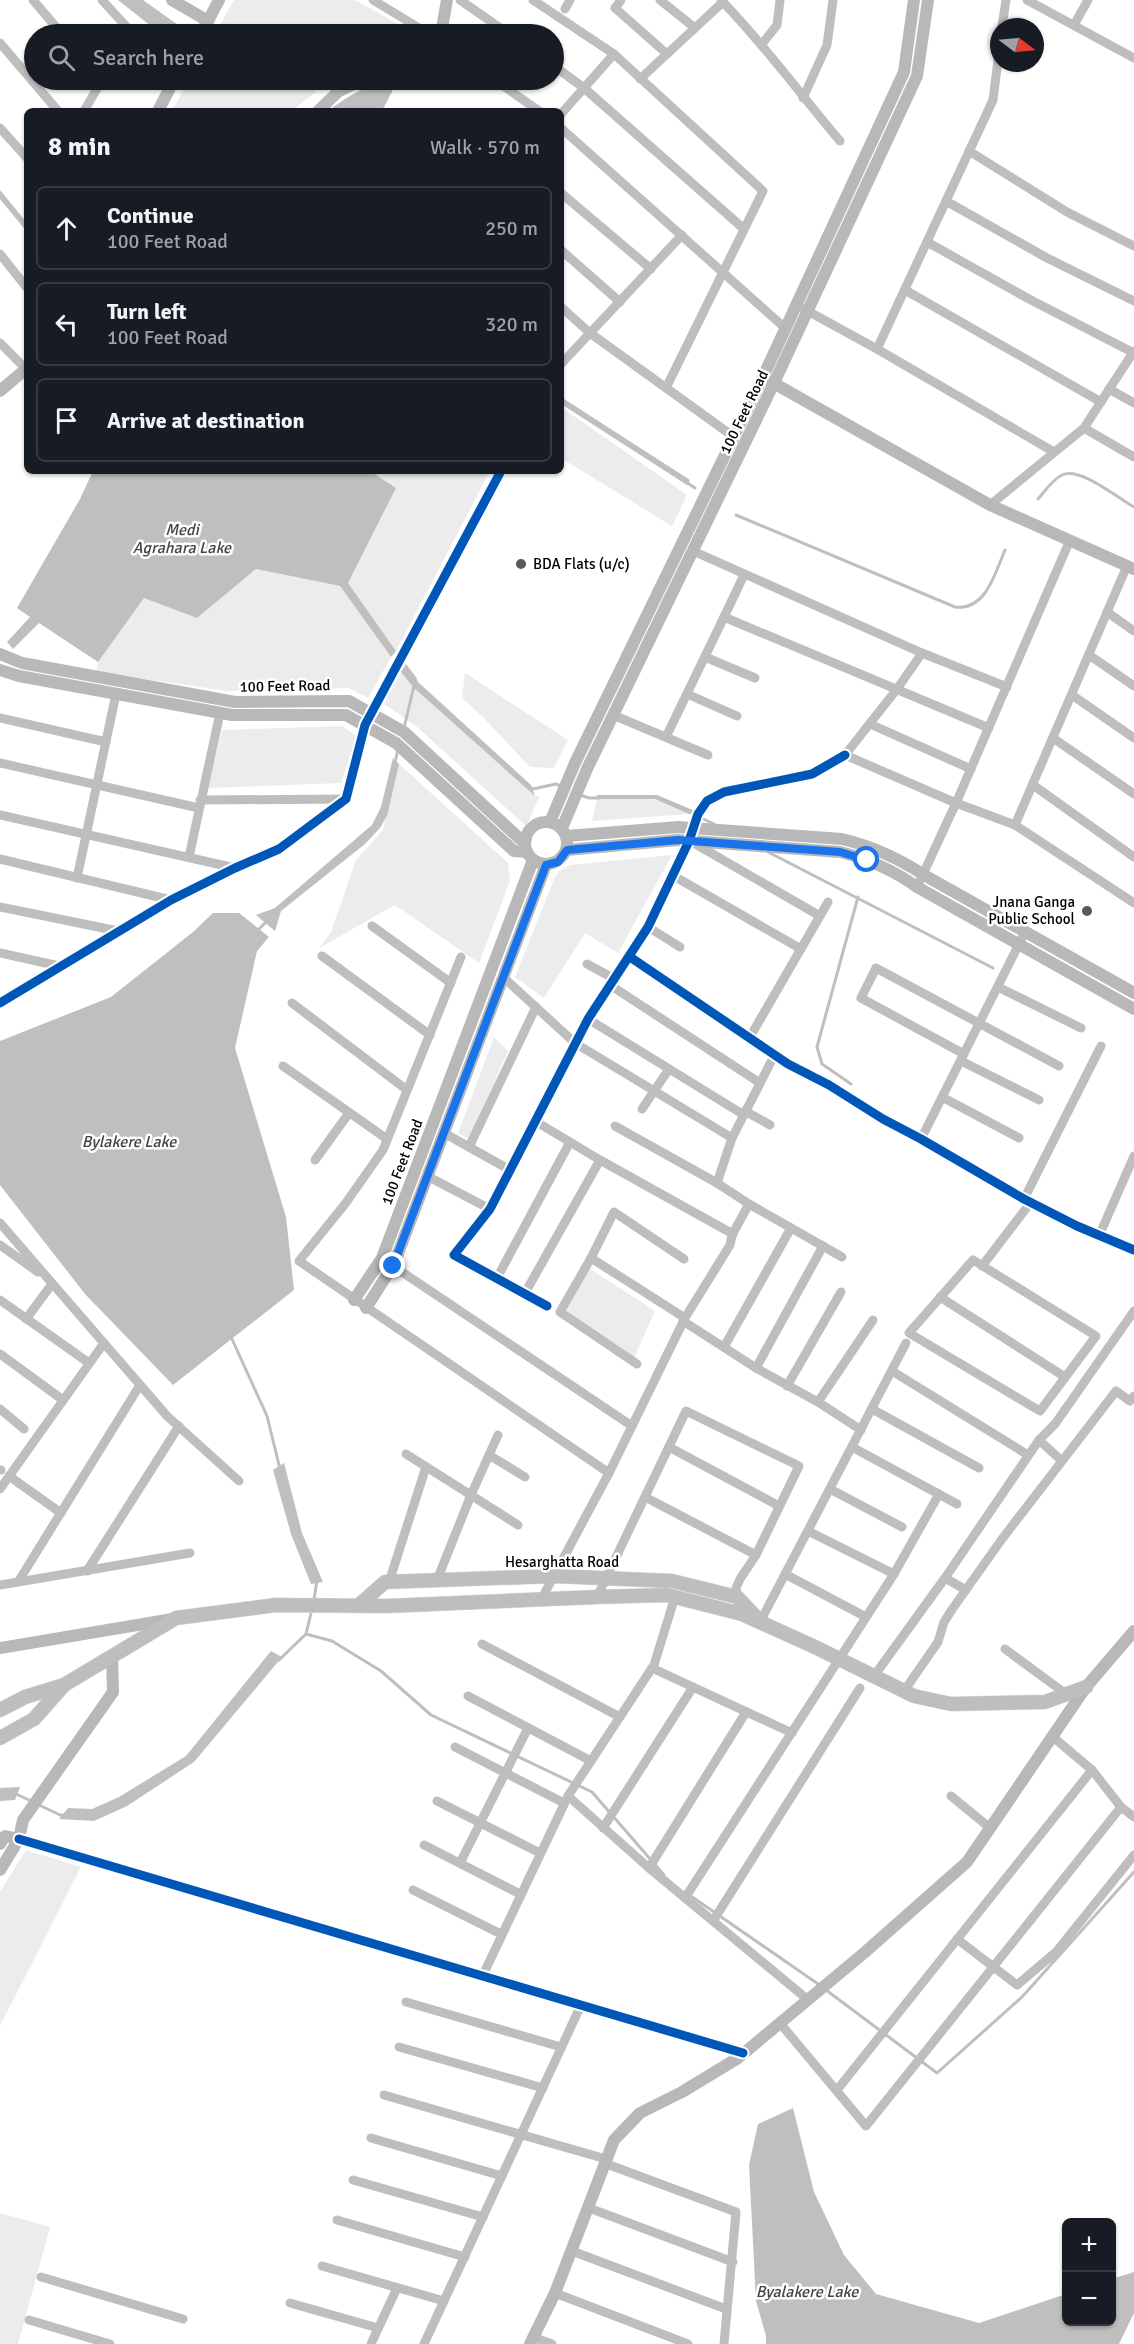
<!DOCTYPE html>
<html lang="en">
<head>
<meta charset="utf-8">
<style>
  :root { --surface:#171b24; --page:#242831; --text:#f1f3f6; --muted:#9ea1a6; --line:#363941 }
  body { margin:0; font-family:Signika,sans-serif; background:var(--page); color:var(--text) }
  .controls { position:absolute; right:18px; bottom:18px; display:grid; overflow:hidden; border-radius:9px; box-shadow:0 2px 4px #0004 }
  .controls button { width:54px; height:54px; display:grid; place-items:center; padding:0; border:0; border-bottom:2px solid var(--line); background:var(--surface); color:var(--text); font:30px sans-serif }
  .compass { position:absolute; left:990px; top:18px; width:54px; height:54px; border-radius:50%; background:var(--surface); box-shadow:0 2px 4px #0004; rotate:106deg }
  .stop { position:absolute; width:18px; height:18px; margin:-14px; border:4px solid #1a73e8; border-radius:50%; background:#fff }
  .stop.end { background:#1a73e8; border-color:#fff; box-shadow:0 2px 6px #0008 }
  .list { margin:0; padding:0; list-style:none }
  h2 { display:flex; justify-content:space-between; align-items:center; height:78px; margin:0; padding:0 24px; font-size:26px }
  h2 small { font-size:20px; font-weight:400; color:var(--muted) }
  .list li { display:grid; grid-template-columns:39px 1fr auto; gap:18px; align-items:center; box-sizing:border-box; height:84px; margin:0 12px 12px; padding:0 12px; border:2px solid var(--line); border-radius:9px }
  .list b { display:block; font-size:22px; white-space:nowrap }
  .list p { margin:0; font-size:20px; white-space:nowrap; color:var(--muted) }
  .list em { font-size:20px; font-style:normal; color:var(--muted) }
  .icon { flex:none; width:33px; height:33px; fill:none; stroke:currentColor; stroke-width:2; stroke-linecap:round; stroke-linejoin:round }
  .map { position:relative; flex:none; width:1134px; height:2344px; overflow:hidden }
  .search { position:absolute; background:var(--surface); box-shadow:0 2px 4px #0004; left:24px; top:24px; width:540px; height:66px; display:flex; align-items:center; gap:15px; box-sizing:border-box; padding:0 21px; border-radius:33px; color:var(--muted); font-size:22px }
  .panel { position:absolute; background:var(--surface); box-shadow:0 2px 4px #0004; left:24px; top:108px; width:540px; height:366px; border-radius:9px }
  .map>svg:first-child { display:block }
</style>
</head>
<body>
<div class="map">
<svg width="1134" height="2344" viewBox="0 0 1134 2344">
  <rect width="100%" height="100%" fill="#fff"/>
  <g fill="#ececec">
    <polygon points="234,0 355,0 405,28 397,34 309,34 294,32 274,34 215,34"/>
    <polygon points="189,80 240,81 247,80 315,80 316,92 291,111 172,111"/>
    <polygon points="561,407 687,495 672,526 561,458"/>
    <polygon points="370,471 490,471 396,651 348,583 396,488"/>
    <polygon points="256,569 340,586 391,657 368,698 349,688 227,691 96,672 98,662 144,597 197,618"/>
    <polygon points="401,672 413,687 535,796 540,796 526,826 416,726 384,704"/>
    <polygon points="465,673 568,740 554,768 530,767 482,716 462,698"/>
    <polygon points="342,726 357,736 341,783 208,788 222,730"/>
    <polygon points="399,764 508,863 510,881 479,963 395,905 319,948 331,932 356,860 383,830"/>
    <polygon points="646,798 664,802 689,814 592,821 597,799"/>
    <polygon points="672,855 618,953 585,933 544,998 515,977 555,877 560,870 570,865"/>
    <polygon points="494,1037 508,1051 469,1139 458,1133"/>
    <polygon points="589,1268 655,1311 634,1358 566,1312"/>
    <polygon points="26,1850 81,1867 0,2026 0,1892"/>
    <polygon points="0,2213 50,2227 18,2344 0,2344"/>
  </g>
  <g fill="#bfbfbf">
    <polygon points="118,0 143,0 188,32 186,34 161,34"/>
    <path d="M398 80 382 111H328C348 96 373 80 398 80Z"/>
    <polygon points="0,190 27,223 27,232 0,199"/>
    <polygon points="561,397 690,480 687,485 561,404"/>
    <polygon points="93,471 370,471 396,488 348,583 396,651 391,657 340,586 256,569 197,618 144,598 98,662 39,623 13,649 7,642 30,617 17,608 80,499"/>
    <polygon points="406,664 416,677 418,682 531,785 535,796 413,687 401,672"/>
    <polygon points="393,758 399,764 387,816 380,828 365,844 281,911 275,931 256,915 275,908 372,825 381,807"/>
    <polygon points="597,795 657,795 695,811 689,814 655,799 597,799"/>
    <polygon points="213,913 239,913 269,937 257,951 235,1048 286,1217 294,1290 173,1385 85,1294 0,1185 0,1041 111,997 193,932"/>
    <polygon points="284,1463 302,1533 323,1582 311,1584 291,1534 273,1470"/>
    <polygon points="271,1651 282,1657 194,1762 127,1806 94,1821 59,1819 68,1808 92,1809 119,1797 186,1756"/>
    <polygon points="20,1787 15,1800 0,1801 0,1788"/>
    <polygon points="793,2108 814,2192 844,2255 876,2294 979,2323 1066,2294 1066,2322 1112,2322 1112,2279 1134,2272 1134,2313 1119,2344 766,2344 766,2336 756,2301 749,2165 758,2124"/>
  </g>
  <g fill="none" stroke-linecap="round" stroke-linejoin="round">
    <g stroke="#bfbfbf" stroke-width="3">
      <polyline points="686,482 695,488"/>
      <path d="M1038 499C1045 491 1052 480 1062 475 1079 466 1118 498 1134 507"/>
      <path d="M736 515 955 607C986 611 995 573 1005 550"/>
      <polyline points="404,728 414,686"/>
      <polyline points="395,763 398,749"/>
      <polyline points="530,787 533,789 556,784 561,786"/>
      <polyline points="580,795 589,798 600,798"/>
      <polyline points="687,811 714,824"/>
      <polyline points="768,852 993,968"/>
      <polyline points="257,931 267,921"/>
      <polyline points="851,1084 822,1064 817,1047 858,897"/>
      <polyline points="232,1339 267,1416 280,1469"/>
      <polyline points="314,1600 317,1580"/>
      <polyline points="306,1634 332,1641 381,1671 431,1715 592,1792 664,1875"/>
      <polyline points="279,1660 306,1634 312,1609"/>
      <polyline points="16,1794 31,1801"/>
      <polyline points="37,1804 60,1815 64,1815"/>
      <polyline points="688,1894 821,1986"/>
      <polyline points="826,1990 937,2073 1022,1997 1134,1872"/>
    </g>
    <g stroke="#dbdbdb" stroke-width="15">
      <g id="primary">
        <polyline points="359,1605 385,1582 554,1576 672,1581 737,1597 757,1618"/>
        <polyline points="0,1710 25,1697 64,1685 176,1618 276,1605 386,1606 597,1597 667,1595 742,1614 815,1647 914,1696 951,1704 1045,1702 1086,1687"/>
        <polyline points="0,1738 34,1719 64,1685"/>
      </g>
    </g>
    <g stroke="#bebebe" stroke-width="9">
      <polyline points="33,0 62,34"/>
      <polyline points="102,0 133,34"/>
      <polyline points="373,0 429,34"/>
      <polyline points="460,0 509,34"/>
      <polyline points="533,0 614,54 763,191 666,388"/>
      <polyline points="621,0 615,8 667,54"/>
      <polyline points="660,0 695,28"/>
      <path d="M721 0C764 44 800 94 840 141"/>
      <polyline points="1027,0 1134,58"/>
      <polyline points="565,9 570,0"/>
      <polyline points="1074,25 1088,0"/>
      <polyline points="1002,27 1006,0"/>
      <polyline points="0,43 58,111"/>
      <polyline points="762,44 777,25 780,0"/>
      <polyline points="554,66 584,88 744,229"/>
      <polyline points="640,79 723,2"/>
      <polyline points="495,80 539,111"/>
      <polyline points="803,98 827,45 833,0"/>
      <polyline points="84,111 102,80"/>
      <polyline points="561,114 614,54"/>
      <polyline points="0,128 27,158"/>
      <polyline points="561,128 785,328"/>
      <polyline points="969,151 1067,212 1134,246"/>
      <polyline points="561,193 651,269"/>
      <polyline points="946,201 1047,258 1134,301"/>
      <polyline points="927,242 1029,299 1134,353"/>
      <polyline points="561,250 620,302"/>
      <polyline points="0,254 27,288"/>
      <polyline points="905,290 1101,402"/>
      <polyline points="561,307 590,333 734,437"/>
      <polyline points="804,309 877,349 1054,452"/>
      <polyline points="0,343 25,368"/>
      <polyline points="877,349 993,100 999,52"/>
      <polyline points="561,364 682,235"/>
      <polyline points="1109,389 1134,403"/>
      <polyline points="1084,428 1134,457"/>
      <polyline points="990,505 1084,428 1134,351"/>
      <polyline points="693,551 922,653 1007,687"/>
      <polyline points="744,575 724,617 989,728"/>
      <polyline points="1107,612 1134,631"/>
      <polyline points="922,653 897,689 845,755 956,803 1015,825 1134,903"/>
      <polyline points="1089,655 1134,686"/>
      <polyline points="705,657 755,678"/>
      <polyline points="687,694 737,716"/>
      <polyline points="1072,695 1134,738"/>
      <polyline points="613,715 708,755"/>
      <polyline points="0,718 106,742"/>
      <polyline points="870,724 971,769"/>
      <polyline points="666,737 724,617"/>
      <polyline points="1053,738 1134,794"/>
      <polyline points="0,763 199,808"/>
      <polyline points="1033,785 1134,857"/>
      <polyline points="200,800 346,799"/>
      <polyline points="0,815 235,868"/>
      <polyline points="1015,825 1127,566"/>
      <polyline points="692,842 820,916"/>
      <polyline points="189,857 220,713"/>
      <polyline points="0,859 171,900"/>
      <polyline points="672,875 801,949"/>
      <polyline points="77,878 116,694"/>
      <polyline points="917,887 956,803 1070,540"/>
      <polyline points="0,907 118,931"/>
      <polyline points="372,926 451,983"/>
      <polyline points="648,927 680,947"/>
      <polyline points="0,953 59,966"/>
      <polyline points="322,956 430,1035"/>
      <polyline points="461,957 383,1150 345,1204 299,1261 609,1473"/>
      <polyline points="630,957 788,1064 829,1085 883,1119 921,1139 1024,1199 1077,1226 1134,1250"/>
      <polyline points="587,964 613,978"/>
      <polyline points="503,977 575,1043 732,1138"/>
      <polyline points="610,985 760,1083"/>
      <polyline points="998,987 1081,1028"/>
      <polyline points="0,1003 171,900 235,868 279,849 346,799 365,725 501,471"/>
      <polyline points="292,1003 407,1090"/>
      <polyline points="588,1019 744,1115"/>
      <polyline points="750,1037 828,902"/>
      <polyline points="964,1054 861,998 876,968 1059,1066"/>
      <polyline points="961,1061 1039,1100"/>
      <polyline points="283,1066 387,1139"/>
      <polyline points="942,1097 1019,1138"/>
      <polyline points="642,1109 669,1069"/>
      <polyline points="745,1111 770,1125"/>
      <polyline points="535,1121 600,1160 733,1234"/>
      <polyline points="615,1126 717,1183"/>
      <polyline points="444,1133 510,1170"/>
      <polyline points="921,1139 1025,932"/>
      <polyline points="469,1147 536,1007"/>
      <polyline points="315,1160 349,1113"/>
      <polyline points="427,1176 490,1209"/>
      <polyline points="1024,1199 1101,1046"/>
      <polyline points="749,1204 842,1257"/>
      <polyline points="0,1223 167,1416 239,1481"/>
      <polyline points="1099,1236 1134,1156"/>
      <polyline points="0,1245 38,1272"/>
      <polyline points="591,1258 560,1312 637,1364"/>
      <polyline points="684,1259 614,1212 591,1258 685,1318"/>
      <polygon points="973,1260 1096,1336 1040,1411 909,1333"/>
      <polyline points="393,1266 632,1426"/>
      <polyline points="982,1266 1031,1202"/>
      <polyline points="497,1278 570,1142"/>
      <polyline points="525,1293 600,1160"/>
      <polyline points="940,1297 1065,1377"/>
      <polyline points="0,1300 89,1363"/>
      <polyline points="547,1306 454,1255 490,1209 588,1019 648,927 689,841 698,814 707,801 724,792 812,774 845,755"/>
      <polyline points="26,1319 52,1284"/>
      <polyline points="683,1321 756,1368 818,1402 861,1430"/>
      <polyline points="724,1347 791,1228"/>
      <polyline points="0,1354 63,1400"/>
      <polyline points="756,1368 823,1246"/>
      <polyline points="892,1371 1028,1455"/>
      <polyline points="787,1386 841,1292"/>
      <polyline points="818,1402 873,1320"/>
      <polyline points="0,1409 24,1429"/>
      <polyline points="872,1409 979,1468"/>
      <polyline points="1039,1440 1062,1461"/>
      <polyline points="669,1447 779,1506"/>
      <polyline points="852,1447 957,1504"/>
      <polyline points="406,1454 518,1525"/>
      <polyline points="489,1455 525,1477"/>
      <polyline points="0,1470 1,1470"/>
      <polyline points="9,1476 61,1513"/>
      <polyline points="0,1489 104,1343"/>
      <polyline points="830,1489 902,1527"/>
      <polyline points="645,1497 756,1555"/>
      <polyline points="808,1531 894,1574"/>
      <polyline points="87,1571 179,1426"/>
      <polyline points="785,1574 866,1617"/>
      <polyline points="945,1578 966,1590"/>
      <polyline points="437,1580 471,1495 498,1435"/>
      <polyline points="18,1582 140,1385"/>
      <polyline points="389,1582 426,1467"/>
      <polyline points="0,1585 190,1553"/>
      <polyline points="597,1597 686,1411 799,1466 756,1555 740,1579 736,1588 738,1600"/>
      <polyline points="542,1598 609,1473 685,1318 730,1245 732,1235 749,1204 717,1183 732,1138 774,1056"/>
      <polyline points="760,1622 906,1343"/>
      <polyline points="482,1644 620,1717"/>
      <polyline points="1005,1649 1066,1694"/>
      <polyline points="652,1668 792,1733"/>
      <polyline points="874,1676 945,1578 1039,1440 1055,1424 1134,1311"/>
      <polyline points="904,1691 938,1642 944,1622 953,1608 1002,1539 1116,1391 1130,1401 1134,1396"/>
      <polyline points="468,1696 591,1761"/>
      <polyline points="1053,1737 1092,1770 1121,1807 1134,1817"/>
      <polyline points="455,1747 564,1803"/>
      <polyline points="568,1796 649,1868 807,1999"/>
      <polyline points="951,1796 990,1828"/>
      <polyline points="437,1801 540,1853"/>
      <polyline points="603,1828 693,1687"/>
      <polyline points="19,1839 743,2053"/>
      <polyline points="424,1845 520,1894"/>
      <polyline points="460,1863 528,1728"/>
      <polyline points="649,1868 746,1712"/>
      <polyline points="413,1890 501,1934"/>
      <polyline points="685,1898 894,1574 939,1494"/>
      <polyline points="713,1921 860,1688"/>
      <polyline points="957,1939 1017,1985 1056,1952 1134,1855"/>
      <polyline points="483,1975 568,1796 654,1665 674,1600"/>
      <polyline points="406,2002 561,2047"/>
      <polyline points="779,2022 866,2126 1121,1807"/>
      <polyline points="399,2047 543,2088"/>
      <polyline points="837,2090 1092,1770"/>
      <polyline points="384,2095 606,2159"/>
      <polyline points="371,2138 502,2176"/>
      <polyline points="604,2163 736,2212 724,2344"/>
      <polyline points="353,2180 483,2217"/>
      <polyline points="589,2208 733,2262"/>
      <polyline points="337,2220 465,2257"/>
      <polyline points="572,2251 726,2309"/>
      <polyline points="322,2266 444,2301"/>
      <polyline points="41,2277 183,2319"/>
      <polyline points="555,2293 688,2344"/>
      <polyline points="290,2303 378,2328"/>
      <polyline points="29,2320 110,2344"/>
      <polyline points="533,2337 552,2344"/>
      <polyline points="371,2344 397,2288"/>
      <polyline points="424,2344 581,2005"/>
    </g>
    <g stroke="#b8b8b8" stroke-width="12">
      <polyline points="172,0 208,21 219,0"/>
      <polyline points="200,34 208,21"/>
      <polyline points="441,34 447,0"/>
      <polyline points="158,111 174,80"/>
      <polyline points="318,111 339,91 362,80"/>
      <polyline points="768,380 990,505 1134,569"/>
      <polyline points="0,391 27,368"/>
      <polyline points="0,654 22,663 235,702 349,701 404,732 520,839 526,839"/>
      <polyline points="0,670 19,676 232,715 346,715 396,743 514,851 527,852"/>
      <circle cx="546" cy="843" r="21"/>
      <polyline points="550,822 575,763 763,377 904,72 914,0"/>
      <polyline points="562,828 587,769 774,383 917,76 928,0"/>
      <path d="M567 836 678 827 842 839C872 846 898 858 924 875L1134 993"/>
      <path d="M567 850 678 840 840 852C869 859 893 870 917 887L1134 1009"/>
      <polyline points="354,1300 382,1258 533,860"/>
      <polyline points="366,1308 394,1264 546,865"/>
      <polyline points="0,1648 173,1619"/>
      <polyline points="0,1844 5,1836 19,1839"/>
      <polyline points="0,1870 19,1839 23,1820 113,1692 112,1657"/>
      <polyline points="530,2344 555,2293 614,2140 640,2113 682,2092 738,2058 864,1953 967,1862 1086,1687 1134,1631"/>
    </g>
    <use href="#primary" stroke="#bebebe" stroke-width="14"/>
    <g stroke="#fff" stroke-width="13">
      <g id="cycleway">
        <polyline points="630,957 788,1064 829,1085 883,1119 921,1139 1024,1199 1077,1226 1134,1250"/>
        <polyline points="0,1003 171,900 235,868 279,849 346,799 365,725 501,471"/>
        <polyline points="547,1306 454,1255 490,1209 588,1019 648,927 689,841 698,814 707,801 724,792 812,774 845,755"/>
        <polyline points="19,1839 743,2053"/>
      </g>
    </g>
    <use href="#cycleway" stroke="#0057b8" stroke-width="9"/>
  </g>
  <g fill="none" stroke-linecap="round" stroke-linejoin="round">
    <polyline stroke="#1a73e8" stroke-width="8" points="393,1266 546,865 558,862 567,850 678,840 840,852 867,860"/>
  </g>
  <g fill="#595959" stroke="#fff" stroke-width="2">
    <circle cx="521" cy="564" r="6"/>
    <circle cx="1087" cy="911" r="6"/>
  </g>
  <g text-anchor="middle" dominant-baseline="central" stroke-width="5" stroke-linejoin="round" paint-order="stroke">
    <g font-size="15" fill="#000" stroke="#fff">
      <text transform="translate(744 412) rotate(-64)">100 Feet Road</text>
      <text transform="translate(285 686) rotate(-1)">100 Feet Road</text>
      <text transform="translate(402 1162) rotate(-69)">100 Feet Road</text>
      <text x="562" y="1562">Hesarghatta Road</text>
    </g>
    <g font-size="15" fill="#000" stroke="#fff" text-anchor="start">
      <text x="533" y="564">BDA Flats (u/c)</text>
      <text x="1075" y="902" text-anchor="end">Jnana Ganga<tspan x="1075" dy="17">Public School</tspan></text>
    </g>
    <g font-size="16" font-style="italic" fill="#444" stroke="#fff">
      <text x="182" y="530">Medi<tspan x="182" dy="18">Agrahara Lake</tspan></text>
      <text x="129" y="1142">Bylakere Lake</text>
      <text x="807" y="2292">Byalakere Lake</text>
    </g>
  </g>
</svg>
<div class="controls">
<button>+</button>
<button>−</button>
</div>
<svg class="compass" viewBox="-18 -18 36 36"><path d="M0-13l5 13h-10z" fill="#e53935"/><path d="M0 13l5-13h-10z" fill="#9ea1a6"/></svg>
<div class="stop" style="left:867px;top:860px"></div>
<div class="stop end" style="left:393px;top:1266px"></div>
<div class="search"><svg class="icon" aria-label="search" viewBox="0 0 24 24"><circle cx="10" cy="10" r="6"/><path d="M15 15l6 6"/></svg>Search here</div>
<section class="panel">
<h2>8 min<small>Walk · 570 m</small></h2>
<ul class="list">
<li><svg class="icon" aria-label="ahead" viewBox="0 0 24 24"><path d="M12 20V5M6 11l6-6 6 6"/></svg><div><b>Continue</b><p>100 Feet Road</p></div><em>250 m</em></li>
<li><svg class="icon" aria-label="left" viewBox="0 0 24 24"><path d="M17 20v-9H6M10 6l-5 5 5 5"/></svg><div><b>Turn left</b><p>100 Feet Road</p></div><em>320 m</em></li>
<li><svg class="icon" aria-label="arrive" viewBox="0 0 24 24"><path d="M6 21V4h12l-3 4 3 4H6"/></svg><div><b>Arrive at destination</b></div></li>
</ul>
</section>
</div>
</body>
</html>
